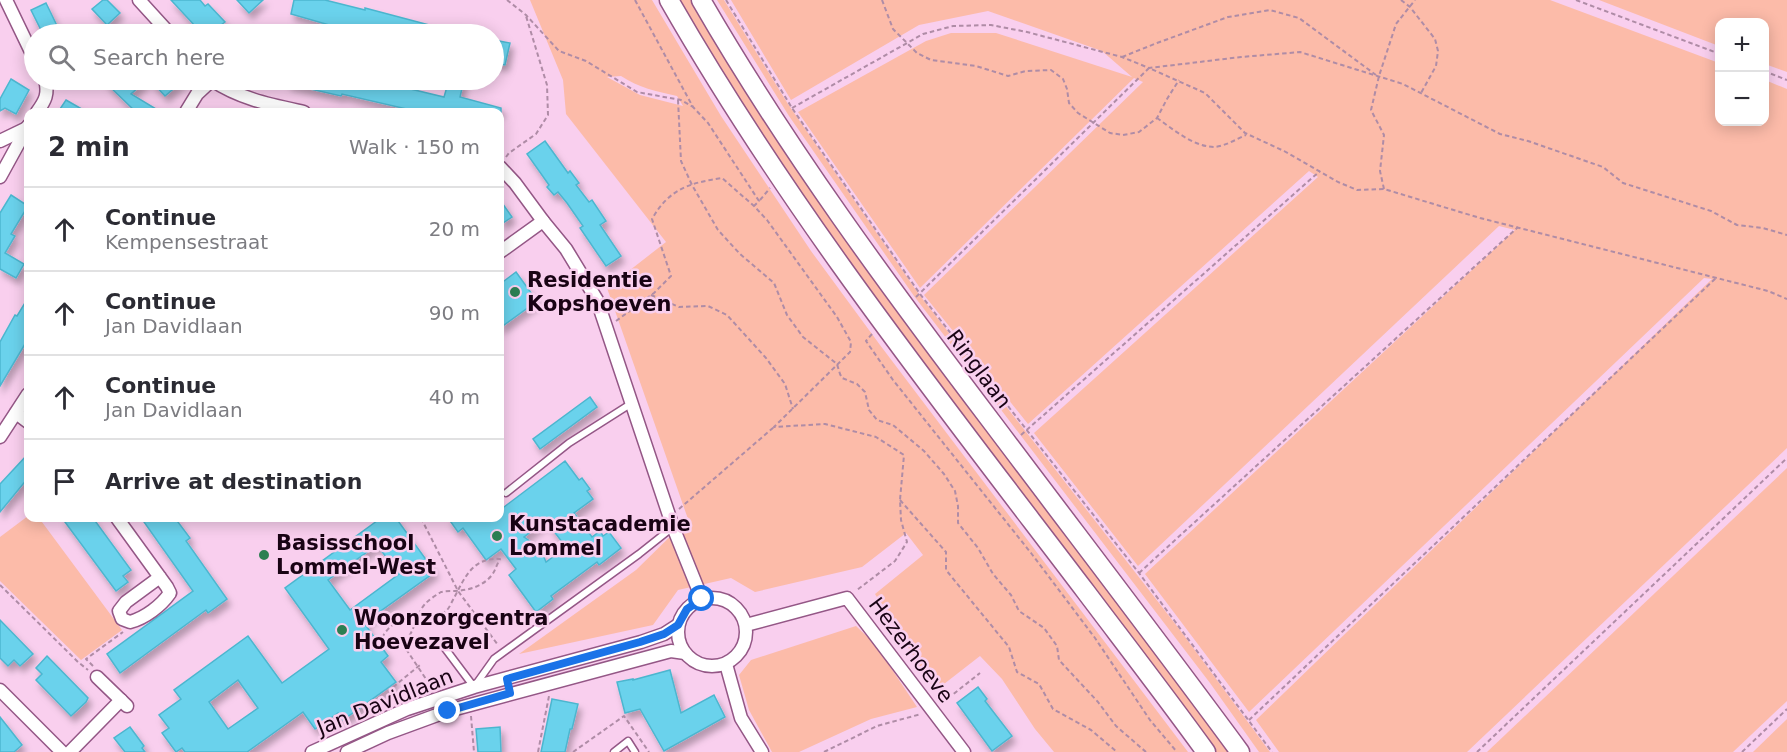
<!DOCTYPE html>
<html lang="en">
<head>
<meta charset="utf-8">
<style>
  :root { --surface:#fff; --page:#f2f2f3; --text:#2b2b33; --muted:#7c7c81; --line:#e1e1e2 }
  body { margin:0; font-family:"DejaVu Sans",sans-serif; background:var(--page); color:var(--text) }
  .controls { position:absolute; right:18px; top:18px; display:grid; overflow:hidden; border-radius:12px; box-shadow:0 3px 15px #0003 }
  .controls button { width:54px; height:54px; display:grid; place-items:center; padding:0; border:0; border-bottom:2px solid var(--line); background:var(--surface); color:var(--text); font:30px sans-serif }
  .stop { position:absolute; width:18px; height:18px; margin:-14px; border:4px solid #1a73e8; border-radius:50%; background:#fff }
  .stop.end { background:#1a73e8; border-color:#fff; box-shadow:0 2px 6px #0008 }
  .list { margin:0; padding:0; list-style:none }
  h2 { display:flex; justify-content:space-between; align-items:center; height:78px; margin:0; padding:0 24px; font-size:26px }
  h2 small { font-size:20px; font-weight:400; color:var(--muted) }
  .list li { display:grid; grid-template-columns:39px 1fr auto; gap:18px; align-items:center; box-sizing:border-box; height:84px; padding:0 24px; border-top:2px solid var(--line) }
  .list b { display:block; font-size:22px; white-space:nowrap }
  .list p { margin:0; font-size:20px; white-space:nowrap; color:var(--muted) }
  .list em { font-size:20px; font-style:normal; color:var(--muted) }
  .icon { flex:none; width:33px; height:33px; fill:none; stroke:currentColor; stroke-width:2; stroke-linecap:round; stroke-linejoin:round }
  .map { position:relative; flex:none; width:1787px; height:752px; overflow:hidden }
  .search { position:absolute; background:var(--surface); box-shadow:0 3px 15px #0003; left:24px; top:24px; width:480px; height:66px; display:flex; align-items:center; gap:15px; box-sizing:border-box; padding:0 21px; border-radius:33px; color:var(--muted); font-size:22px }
  .panel { position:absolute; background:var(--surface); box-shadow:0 3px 15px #0003; left:24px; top:108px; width:480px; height:414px; border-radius:12px }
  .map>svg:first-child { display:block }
</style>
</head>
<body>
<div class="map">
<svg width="1787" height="752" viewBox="0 0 1787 752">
  <defs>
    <filter id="shadow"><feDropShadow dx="3.5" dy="6" stdDeviation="3" flood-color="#0004"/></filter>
  </defs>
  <rect width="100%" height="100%" fill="#f9cfee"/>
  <g fill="#fcbba9" fill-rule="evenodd">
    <path d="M530 0H652L721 116 811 251 880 345 1188 752H1054L1035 729 1002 679 980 656 935 691 875 594 923 555 906 533 862 567 755 592 731 578 678 590 653 625 519 654 636 570 688 519 607 288 666 242 566 114 563 80ZM621 76C639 88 656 91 677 96L683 106 640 95 607 77Z"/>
    <polygon points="679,0 691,0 788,155 858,259 1229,752 1216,752 1095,589 914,352 807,202 736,96"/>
    <polygon points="717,0 724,0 788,104 918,293 1180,630 1270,752 1259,752 1210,683 914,296 789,116"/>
    <polygon points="731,0 1550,0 1719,63 1720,122 1764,122 1765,80 1787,89 1787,448 1467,752 1279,752 1256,720 1712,279 1704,278 1249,712 1145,574 1515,230 1499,226 1138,566 1034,433 1318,177 1309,171 1028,424 924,295 1143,82 1134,78 920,288 798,112 926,41 951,33 996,33 1132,77 1102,51 988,11 919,25 791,100"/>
    <polygon points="1599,0 1787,0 1787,72 1765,64 1764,22 1720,22 1719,46"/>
    <polygon points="1787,468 1787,701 1733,752 1487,752"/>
    <polygon points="28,516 28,518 39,518 122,630 81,660 0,581 0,537"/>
    <polygon points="856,626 875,644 917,707 871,719 799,752 772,752 749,710 739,675 751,660"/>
    <polygon points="1787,719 1787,752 1753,752"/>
  </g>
  <g fill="#6ad2ec" stroke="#4cb6cf" stroke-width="1.5" fill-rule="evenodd" filter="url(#shadow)">
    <polygon points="103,0 107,0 120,13 107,25 92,9"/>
    <polygon points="171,0 200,0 205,6 208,4 225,22 221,25 229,34 206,34 197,25 196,27"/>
    <polygon points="237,0 263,0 249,13"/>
    <polygon points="294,0 325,0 365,10 365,8 452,31 451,34 375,34 343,27 343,29 291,14"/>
    <polygon points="46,3 61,34 43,34 31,10"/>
    <polygon points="494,40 510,43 505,65 494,63"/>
    <polygon points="11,79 29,90 16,114 5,108 0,111 0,99"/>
    <polygon points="104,80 147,80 131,94 161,112 136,112 108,85 109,84"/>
    <polygon points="150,80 184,80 165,96"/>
    <polygon points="288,80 373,80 444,97 449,80 464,80 460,97 501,108 501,112 410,112 411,110 342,94 341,96 288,84"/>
    <polygon points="66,100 87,112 58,112"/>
    <polygon points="545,141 568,173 570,171 579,183 576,185 589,202 592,200 606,221 600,225 621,256 606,266 580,228 583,226 567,203 558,192 554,195 547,187 549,185 527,154"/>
    <polygon points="11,195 28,206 11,234 15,236 5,253 24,264 16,278 0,269 0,213"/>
    <polygon points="500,200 512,217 503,223 500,217"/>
    <polygon points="516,272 537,301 500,328 500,284"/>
    <polygon points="28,298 28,339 0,386 0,342 15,315 17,316"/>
    <polygon points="590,397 597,407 540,449 533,439"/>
    <polygon points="28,454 28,478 0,512 0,484"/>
    <path d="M565 461 579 480 582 478 590 489 587 491 593 499 574 513 592 537 600 531 603 536 609 532 621 548 599 565 597 562 551 596 553 599 536 612 509 575 516 569 501 549 486 560 463 528 458 532 448 518H500V510ZM546 521 566 547 546 562 540 548 524 537Z"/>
    <polygon points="62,518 93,518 131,570 123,576 128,582 116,591"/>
    <polygon points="150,518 175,518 190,538 186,541 227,599 208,613 206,610 120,673 107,654 193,591 144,522"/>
    <path d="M381 518H396L435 572 364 623 388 656 381 662 396 682 343 720 338 713 315 729 303 712 247 752H185L182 748 176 752 162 733 169 728 159 715 181 699 174 690 248 636 282 683 329 649 285 588ZM377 545 399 574 350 610 328 580ZM238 680 258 708 228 729 209 702Z"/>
    <polygon points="0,620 33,654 20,666 14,660 8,666 0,658"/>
    <polygon points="47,656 88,698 86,702 71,716 36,680 42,674 36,668"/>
    <polygon points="670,670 681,713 714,695 725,717 664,751 640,709 625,713 617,682 633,679 633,680"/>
    <polygon points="978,687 987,699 985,701 1012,736 992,751 957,703"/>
    <polygon points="552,699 578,704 572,729 570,729 565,752 541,752"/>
    <polygon points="0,717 22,745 14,752 0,752"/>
    <polygon points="130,727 144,746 142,748 145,752 125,752 114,738"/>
    <polygon points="500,727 501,752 478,752 476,729"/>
  </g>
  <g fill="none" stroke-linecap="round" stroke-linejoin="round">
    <g stroke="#945786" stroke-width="9">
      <g id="service">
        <polyline points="506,493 569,443 632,403"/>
        <polyline points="444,647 474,687 494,659 639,554 673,527"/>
        <polyline points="614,752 628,741 635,752"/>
      </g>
    </g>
    <g stroke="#945786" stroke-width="15">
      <g id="minor">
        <polyline points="6,0 34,58"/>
        <polyline points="139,0 170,34"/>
        <path d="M212 80C240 99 272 105 304 112"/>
        <path d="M37 112C45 101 49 94 45 80"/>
        <polyline points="186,112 197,94 212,80"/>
        <polyline points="0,141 27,128"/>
        <polyline points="500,167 515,183 543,221 566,249 597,300 673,527 702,599"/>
        <polyline points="0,177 28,126"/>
        <polyline points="500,252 543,221"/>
        <polyline points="16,413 28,422"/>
        <polyline points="0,437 28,394"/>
        <path d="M117 518 167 587 170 593C161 606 145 618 130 622L122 619 119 611 126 602 160 577"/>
        <circle cx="712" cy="632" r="34"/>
        <polyline points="746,625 847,598 964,752"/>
        <polyline points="726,664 741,718 762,752"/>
        <polyline points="97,677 127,706"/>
        <polyline points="0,690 62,752"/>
        <polyline points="70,752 121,700"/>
        <polyline points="312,752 407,709 474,687 641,642 664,634 678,625"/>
        <polyline points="347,752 388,733 448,711 671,651 685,653"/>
      </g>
    </g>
    <g stroke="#945786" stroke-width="21">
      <g id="secondary">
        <path d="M669 0C789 210 940 400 1086 592 1126 645 1167 698 1206 752"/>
        <path d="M701 0C787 149 890 288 994 425 1076 534 1159 642 1240 752"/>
      </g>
    </g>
    <g stroke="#af8ca6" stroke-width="2" stroke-dasharray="4.5 3" stroke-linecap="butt">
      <polyline points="507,0 526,15 559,51 586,61 637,92 681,100 693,107"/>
      <polyline points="635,0 693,107 708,123 759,201 754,206"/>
      <polyline points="726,0 792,108 920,294 1139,573 1272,752"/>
      <polyline points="882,0 893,29 917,53 931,60 976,66 1008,76 1026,71 1051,70 1063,79 1067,89 1069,103 1078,113 1110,133 1123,135 1139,132 1157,118 1167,99 1179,80"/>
      <polyline points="1401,0 1410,7 1435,39 1438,51 1436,66 1421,93"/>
      <polyline points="1576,0 1720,54"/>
      <polyline points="1122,57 1157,43 1228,17 1270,10 1299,18 1376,75"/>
      <polyline points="1764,71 1787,80"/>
      <polyline points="678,100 681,161 692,185 718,230 740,254 774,283 787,315 803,337 837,364 840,374 842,378 857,384 865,392 869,410 877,420 893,425 924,451 944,474 955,491 958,506 958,523 978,548 993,574 1011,595 1019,611 1044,628 1057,646 1059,660 1098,702 1116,726 1146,752"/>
      <polyline points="792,108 923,34 953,26 991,25 1027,32 1122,57 1149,68 1241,57 1300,52 1403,84 1500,134 1528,141 1603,167 1623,183 1711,211 1737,225 1763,228 1787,235"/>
      <path d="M1157 118C1174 130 1194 147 1215 147 1225 146 1237 139 1246 135"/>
      <polyline points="506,157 509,153 536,134 548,115 547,85 526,16"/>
      <polyline points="1384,189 1380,171 1384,135 1371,110 1379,76 1396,24 1415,0"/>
      <polyline points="760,200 770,188"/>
      <polyline points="651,295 679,307 708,306 727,315 766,358 785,384 793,409"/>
      <polyline points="916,297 1149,68 1205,93 1245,133 1284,151 1338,182 1357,190 1384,189 1480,218 1768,291 1787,299"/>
      <path d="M616 321 654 293 671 276 652 219C669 189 689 183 722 178L754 206 767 220 837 317 851 342 850 352 774 427 825 424 876 437 904 455 900 500 901 520 907 542 895 561 857 590"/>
      <polyline points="872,334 866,341 893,380 1031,553 1095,638 1150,720 1177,752"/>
      <polyline points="1021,435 1320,171"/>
      <polyline points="900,500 946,552 946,570 1009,647 1017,672 1039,684 1053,709 1091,730 1117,752"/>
      <polyline points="679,509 774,427"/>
      <polyline points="421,518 458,591 498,645"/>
      <polyline points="1139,573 1518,227"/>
      <polyline points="0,585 78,662 88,670"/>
      <polyline points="402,643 432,688"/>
      <path d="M380 645C382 642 382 636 385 633 402 608 427 629 447 610 450 607 452 601 454 598 465 577 473 557 500 559 497 564 495 571 492 575 482 587 469 590 455 591 450 591 445 591 441 592 436 595 430 599 426 603 412 616 415 656 381 644"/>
      <polyline points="93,666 86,659 123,632"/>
      <polyline points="400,699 392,688 420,665"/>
      <polyline points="942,703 980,673"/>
      <polyline points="471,716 474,752"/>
      <polyline points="1249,720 1717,277"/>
      <polyline points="538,752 549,696"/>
      <polyline points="573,752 624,716 649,752"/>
      <polyline points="824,752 877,726 921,714"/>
      <polyline points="1477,752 1787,458"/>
      <polyline points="1742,752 1787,709"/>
    </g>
    <use href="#service" stroke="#fff" stroke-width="6"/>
    <use href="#minor" stroke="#fff" stroke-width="12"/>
    <use href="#secondary" stroke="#fff" stroke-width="18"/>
  </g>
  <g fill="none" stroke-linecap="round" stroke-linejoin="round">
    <polyline stroke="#1a73e8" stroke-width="8" points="448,711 510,693 507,679 640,642 664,634 678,625 687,609 702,599"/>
  </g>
  <g fill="#2c7f52" stroke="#f9cfee" stroke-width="2">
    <circle cx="515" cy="292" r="6"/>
    <circle cx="497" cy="536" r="6"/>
    <circle cx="264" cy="555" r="6"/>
    <circle cx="342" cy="630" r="6"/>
  </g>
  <g text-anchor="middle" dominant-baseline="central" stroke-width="5" stroke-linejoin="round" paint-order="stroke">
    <g font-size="21" font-weight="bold" fill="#190314" stroke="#f9cfee" text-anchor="start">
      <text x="527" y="280">Residentie<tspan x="527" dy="24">Kopshoeven</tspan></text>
      <text x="509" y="524">Kunstacademie<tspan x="509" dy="24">Lommel</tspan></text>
      <text x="276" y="543">Basisschool<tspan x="276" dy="24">Lommel-West</tspan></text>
      <text x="354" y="618">Woonzorgcentra<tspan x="354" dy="24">Hoevezavel</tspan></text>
    </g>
    <g font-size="21" fill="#190314" stroke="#f9cfee">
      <text transform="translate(979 369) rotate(53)">Ringlaan</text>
      <text transform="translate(911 650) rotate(53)">Hezerhoeve</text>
      <text transform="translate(385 702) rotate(-22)">Jan Davidlaan</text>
    </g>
  </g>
</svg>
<div class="controls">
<button>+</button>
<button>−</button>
</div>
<div class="stop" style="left:702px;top:599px"></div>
<div class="stop end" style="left:448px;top:711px"></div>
<div class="search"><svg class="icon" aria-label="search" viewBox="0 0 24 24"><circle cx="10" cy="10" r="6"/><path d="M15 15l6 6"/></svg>Search here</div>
<section class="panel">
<h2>2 min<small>Walk · 150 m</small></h2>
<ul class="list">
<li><svg class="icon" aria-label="ahead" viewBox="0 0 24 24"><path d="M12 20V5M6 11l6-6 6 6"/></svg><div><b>Continue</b><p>Kempensestraat</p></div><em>20 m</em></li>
<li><svg class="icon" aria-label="ahead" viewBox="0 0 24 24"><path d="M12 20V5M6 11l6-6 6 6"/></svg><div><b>Continue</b><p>Jan Davidlaan</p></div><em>90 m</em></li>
<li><svg class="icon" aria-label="ahead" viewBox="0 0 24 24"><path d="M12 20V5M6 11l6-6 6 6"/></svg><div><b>Continue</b><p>Jan Davidlaan</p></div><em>40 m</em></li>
<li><svg class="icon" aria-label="arrive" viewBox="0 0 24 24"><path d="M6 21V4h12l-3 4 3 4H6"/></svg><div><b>Arrive at destination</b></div></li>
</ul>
</section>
</div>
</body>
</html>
